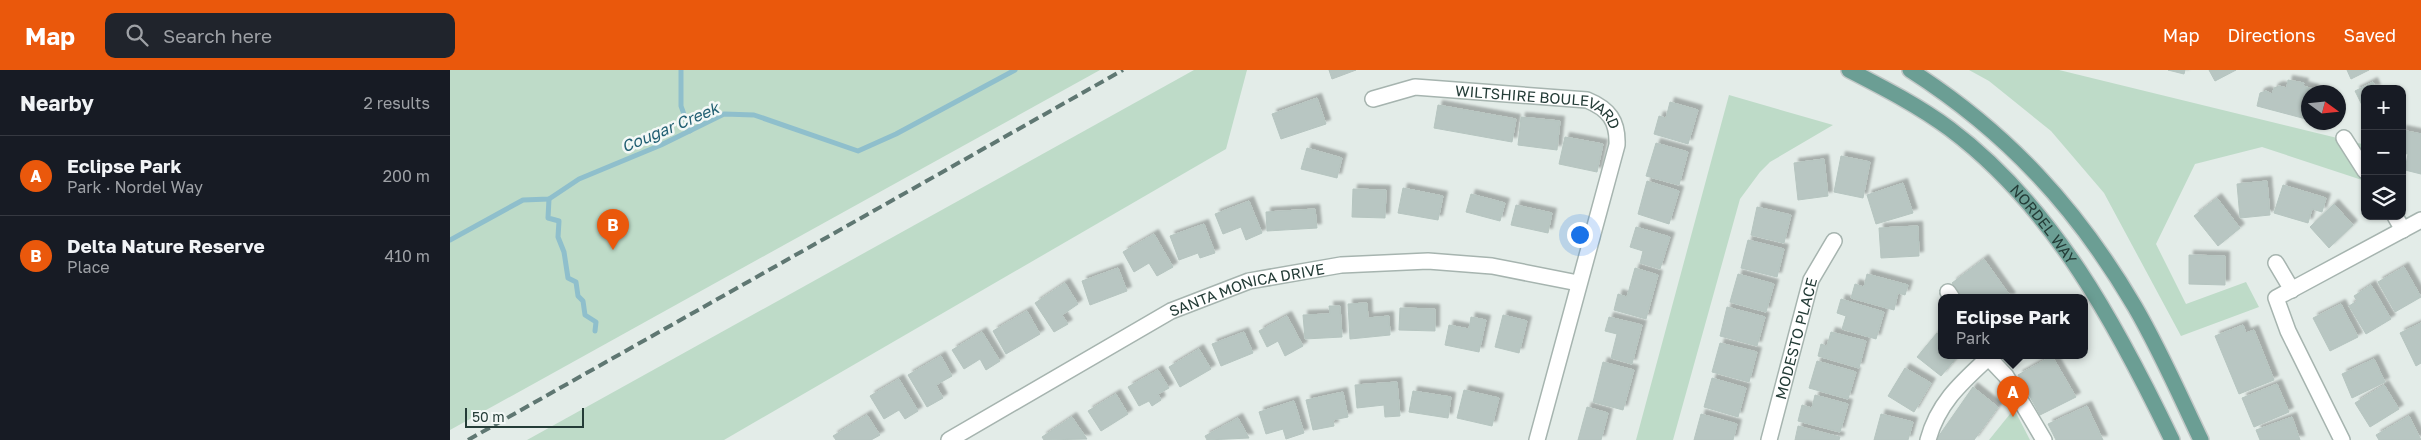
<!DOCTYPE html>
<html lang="en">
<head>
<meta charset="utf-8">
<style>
  :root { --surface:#171b24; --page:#20242c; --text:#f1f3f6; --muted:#9ea1a6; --line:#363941; --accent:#ea580c }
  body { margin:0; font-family:"Golos Text",sans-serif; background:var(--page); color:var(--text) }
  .controls { position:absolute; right:15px; top:15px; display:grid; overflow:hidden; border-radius:10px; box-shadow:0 1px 4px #0004 }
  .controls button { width:45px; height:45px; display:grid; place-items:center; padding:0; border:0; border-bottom:1px solid var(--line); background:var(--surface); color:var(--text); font:25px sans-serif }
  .compass { position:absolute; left:1851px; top:15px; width:45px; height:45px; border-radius:50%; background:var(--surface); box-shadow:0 1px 4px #0004; rotate:105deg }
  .scale { position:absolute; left:15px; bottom:12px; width:119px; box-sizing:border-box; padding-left:5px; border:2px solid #243c37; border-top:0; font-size:14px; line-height:18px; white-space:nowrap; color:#243c37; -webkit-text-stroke:4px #f3f8f6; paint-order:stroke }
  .you { position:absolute; left:1129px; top:164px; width:18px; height:18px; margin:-12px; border:4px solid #fff; border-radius:50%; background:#1a73e8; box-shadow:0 0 0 8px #1a73e833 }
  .badge { display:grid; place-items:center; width:32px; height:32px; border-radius:50%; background:var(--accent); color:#fff; font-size:16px; font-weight:700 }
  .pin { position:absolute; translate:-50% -41px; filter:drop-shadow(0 1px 2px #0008) }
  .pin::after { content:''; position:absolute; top:26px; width:18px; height:15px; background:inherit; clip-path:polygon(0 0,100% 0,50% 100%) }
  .popup { position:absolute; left:1488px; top:224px; width:150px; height:65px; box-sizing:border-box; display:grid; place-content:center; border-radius:10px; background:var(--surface); filter:drop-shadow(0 1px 4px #0005); font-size:16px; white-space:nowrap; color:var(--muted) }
  .popup b { font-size:19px; color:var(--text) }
  .popup::after { content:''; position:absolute; left:50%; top:100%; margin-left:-10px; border:10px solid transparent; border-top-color:var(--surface) }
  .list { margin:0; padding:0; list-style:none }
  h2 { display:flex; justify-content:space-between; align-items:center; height:65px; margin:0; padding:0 20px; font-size:21px }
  h2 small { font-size:16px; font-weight:400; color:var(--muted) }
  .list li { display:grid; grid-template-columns:32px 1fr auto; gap:15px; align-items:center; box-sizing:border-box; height:80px; padding:0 20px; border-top:1px solid var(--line) }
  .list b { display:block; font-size:19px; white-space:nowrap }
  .list p { margin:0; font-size:16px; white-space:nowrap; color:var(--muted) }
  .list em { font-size:16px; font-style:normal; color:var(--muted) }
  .icon { flex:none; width:28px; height:28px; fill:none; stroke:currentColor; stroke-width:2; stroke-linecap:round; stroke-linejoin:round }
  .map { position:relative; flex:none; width:1971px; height:370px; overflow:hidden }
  header { display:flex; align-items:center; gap:30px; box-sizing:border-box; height:70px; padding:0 25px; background:var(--accent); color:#fff }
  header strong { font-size:24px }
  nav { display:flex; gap:28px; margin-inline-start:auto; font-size:18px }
  .search { width:350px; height:45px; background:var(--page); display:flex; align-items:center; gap:12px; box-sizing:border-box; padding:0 18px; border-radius:10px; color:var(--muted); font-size:19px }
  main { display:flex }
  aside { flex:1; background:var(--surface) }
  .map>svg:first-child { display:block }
</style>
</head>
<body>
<header>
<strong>Map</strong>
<div class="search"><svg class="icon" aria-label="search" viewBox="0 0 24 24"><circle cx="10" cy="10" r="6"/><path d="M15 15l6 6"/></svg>Search here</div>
<nav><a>Map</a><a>Directions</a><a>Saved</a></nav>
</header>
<main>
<aside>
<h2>Nearby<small>2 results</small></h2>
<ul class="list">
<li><span class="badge">A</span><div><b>Eclipse Park</b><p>Park · Nordel Way</p></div><em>200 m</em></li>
<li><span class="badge">B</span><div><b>Delta Nature Reserve</b><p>Place</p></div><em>410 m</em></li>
</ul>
</aside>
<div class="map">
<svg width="1971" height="370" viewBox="0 0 1971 370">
  <defs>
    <filter id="shadow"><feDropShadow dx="4.5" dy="-4.5" stdDeviation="1" flood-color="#0004"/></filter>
  </defs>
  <rect width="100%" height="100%" fill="#e3ece8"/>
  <g fill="#bedbc8">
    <polygon points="0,0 650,0 0,360"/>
    <polygon points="744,0 797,0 776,79 274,370 77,370"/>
    <polygon points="1519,0 1609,0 1912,74 1915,78 1915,114 1912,110 1812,77 1745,94 1706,174 1736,234 1796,212 1809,237 1731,266 1654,123 1601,61 1539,11"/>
    <polygon points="1279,25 1383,55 1320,92 1310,102 1290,129 1223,370 1186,370"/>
    <polygon points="1564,339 1580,370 1539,370"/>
  </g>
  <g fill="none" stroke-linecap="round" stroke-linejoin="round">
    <g stroke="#8fbfcc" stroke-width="5">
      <polyline points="231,0 231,36 240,61"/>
      <polyline points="99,129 98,148 109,151 108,167 114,182 118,208 126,212 128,226 133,231 135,245 146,252 145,261"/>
      <polyline points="0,170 73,130 99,129 129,109 211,75 274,44 304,45 408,81 446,64 565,0"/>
    </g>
  </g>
  <g fill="#b8c6c2" stroke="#b6c5c0" filter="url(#shadow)">
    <polygon points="879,0 906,0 882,9"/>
    <polygon points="1718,0 1735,0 1734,4"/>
    <polygon points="1759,0 1786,0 1765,11"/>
    <polygon points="1897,0 1919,0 1901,9"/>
    <polygon points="1838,10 1854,13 1853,16 1864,19 1864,22 1858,22 1858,40 1856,49 1807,36 1810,23 1816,21 1822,24 1824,18 1829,16 1837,18"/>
    <polygon points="1923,12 1926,19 1915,19 1915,41 1905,21"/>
    <polygon points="867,28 876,54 831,69 822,44"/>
    <polygon points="1220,32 1248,40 1238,74 1204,64 1209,46 1216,48"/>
    <polygon points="988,35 1066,49 1062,72 984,58"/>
    <polygon points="1071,47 1110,51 1107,80 1068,75"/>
    <polygon points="1952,60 1971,64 1971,104 1955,100 1958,84 1952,83"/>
    <polygon points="1115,67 1153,74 1147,102 1109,94"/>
    <polygon points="1206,73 1238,82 1229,115 1196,106"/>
    <polygon points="857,78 892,88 887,108 851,99"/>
    <polygon points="1391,86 1420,92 1413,128 1384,122"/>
    <polygon points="1374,89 1378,126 1348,130 1344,93"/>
    <polygon points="1197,111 1229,121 1219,154 1188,144"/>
    <polygon points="1817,111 1820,145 1790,148 1787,114"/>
    <polygon points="1453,113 1463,143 1426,154 1417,125"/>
    <polygon points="1833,115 1876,128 1872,142 1862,139 1858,153 1824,143"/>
    <polygon points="953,118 993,126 988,150 948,143"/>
    <polygon points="903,119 936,120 935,148 902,147"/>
    <polygon points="1021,124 1055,133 1050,151 1016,142"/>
    <polygon points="1767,128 1790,158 1768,176 1744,146"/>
    <polygon points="799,131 812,163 796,170 791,157 773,164 765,144"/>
    <polygon points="1884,134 1903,155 1879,178 1860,157"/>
    <polygon points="1066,135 1102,143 1098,163 1061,155"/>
    <polygon points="1307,137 1341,145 1334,173 1301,165"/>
    <polygon points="865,139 867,158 817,161 816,142"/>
    <polygon points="754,154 765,183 750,188 748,183 729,190 720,166"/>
    <polygon points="1468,156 1469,186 1431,188 1429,158"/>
    <polygon points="1186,157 1220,167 1210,199 1190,193 1193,181 1180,177"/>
    <polygon points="704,164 723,197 707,206 699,193 684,202 673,182"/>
    <polygon points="1298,170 1334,179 1327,207 1291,198"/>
    <polygon points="1739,185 1775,186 1775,215 1739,214"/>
    <polygon points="1534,189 1561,227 1559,228 1513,228 1502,213"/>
    <polygon points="1954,197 1971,227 1945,242 1928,212"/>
    <polygon points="668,198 677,221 640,235 632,211"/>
    <polygon points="1185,198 1208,205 1196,249 1164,240 1168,224 1177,227"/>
    <polygon points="1288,204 1324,214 1316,242 1280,232"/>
    <polygon points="1417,204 1458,215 1455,225 1448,223 1444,240 1401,228 1405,214 1414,217"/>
    <polygon points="615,213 628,234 612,245 618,254 604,262 585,233"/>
    <polygon points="1921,215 1941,249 1916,264 1899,236 1907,231 1904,226"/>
    <polygon points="1391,229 1434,242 1426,269 1392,259 1396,246 1387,243"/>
    <polygon points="917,233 918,248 939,246 940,265 900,269 898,234"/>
    <polygon points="1891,234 1908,267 1880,281 1863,248"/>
    <polygon points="879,236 890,236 892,267 855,269 853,245 880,244"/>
    <polygon points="1277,237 1315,247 1307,276 1270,266"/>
    <polygon points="950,238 985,239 985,261 949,260"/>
    <polygon points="577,241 590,264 556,284 543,261"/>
    <polygon points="1053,245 1077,251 1069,283 1045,277"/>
    <polygon points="837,246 853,276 835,286 828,271 817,277 809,261"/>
    <polygon points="1021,247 1036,250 1029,282 995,275 999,255 1019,259"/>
    <polygon points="1159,247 1192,255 1182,294 1161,288 1167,264 1155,261"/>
    <polygon points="1971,253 1971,293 1966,296 1950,263"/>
    <polygon points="1793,255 1796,263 1804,260 1824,310 1789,324 1765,266"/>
    <polygon points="532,262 550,291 536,300 530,289 514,299 502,280"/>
    <polygon points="794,262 803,283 771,296 762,274"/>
    <polygon points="1381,262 1416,271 1409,298 1368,286 1371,274 1377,276"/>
    <polygon points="1487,263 1492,266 1492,286 1508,286 1491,306 1467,287"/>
    <polygon points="1270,273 1307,282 1299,312 1262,302"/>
    <polygon points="749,279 761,299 730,317 719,297"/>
    <polygon points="491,286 502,306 486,315 493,328 477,337 458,305"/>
    <polygon points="1555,286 1576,286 1562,295"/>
    <polygon points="1602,286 1626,327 1590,345 1568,305"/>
    <polygon points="1924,289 1935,312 1902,328 1892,304"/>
    <polygon points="1367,291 1406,302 1398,329 1359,318"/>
    <polygon points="1153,292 1184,300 1173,340 1143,332"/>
    <polygon points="1455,298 1481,313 1464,342 1438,326"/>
    <polygon points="708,300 719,318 708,324 711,330 702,336 699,331 689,336 678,317"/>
    <polygon points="1262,308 1296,318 1288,347 1254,337"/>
    <polygon points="449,309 468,341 455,349 449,340 434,349 420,326"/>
    <polygon points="947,312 950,346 935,347 934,335 907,338 905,315"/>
    <polygon points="1827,314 1839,342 1804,357 1792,328"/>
    <polygon points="1934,315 1949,339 1920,357 1905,333"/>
    <polygon points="1523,317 1548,337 1524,370 1486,370"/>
    <polygon points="1014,320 1049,328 1042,356 1007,348"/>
    <polygon points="963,321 1001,327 998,348 959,342"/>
    <polygon points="893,322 898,347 883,350 884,356 863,360 856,330"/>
    <polygon points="666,324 678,344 651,361 638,341"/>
    <polygon points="1365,325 1398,334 1390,362 1348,351 1352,335 1362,338"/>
    <polygon points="844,331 854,363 836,369 833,359 816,364 809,342"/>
    <polygon points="1637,336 1653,370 1606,370 1598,354"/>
    <polygon points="1137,337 1158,343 1151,370 1128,370"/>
    <polygon points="1251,344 1287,354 1283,370 1244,370"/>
    <polygon points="1431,344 1463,352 1458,370 1424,370"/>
    <polygon points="417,345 430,365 421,370 386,370 383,366"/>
    <polygon points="1959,346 1971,370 1929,370 1926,365"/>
    <polygon points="622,347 637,369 594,370 592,367"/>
    <polygon points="1842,347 1850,370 1810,370 1806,360"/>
    <polygon points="788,348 799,368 757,370 755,366"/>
    <polygon points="1348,356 1390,367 1389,370 1345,370"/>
  </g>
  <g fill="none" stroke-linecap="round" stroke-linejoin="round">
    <g stroke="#a6b4af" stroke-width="18">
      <g id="minor">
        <path id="s1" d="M923 29 965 17 1137 30C1159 39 1168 51 1167 75L1087 370"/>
        <polyline points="1894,68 1915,101"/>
        <polyline points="1945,146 1953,160"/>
        <polyline points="1826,193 1842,220"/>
        <polyline points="1498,222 1502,228"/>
        <polyline points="1537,286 1556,306 1594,370"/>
        <path id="s2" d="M499 370 721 241 799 211 891 195 978 191 1042 196 1128 213"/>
        <path id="s3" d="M1319 370 1361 210 1384 171"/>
        <path d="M1478 370C1488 333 1511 313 1538 288"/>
        <polyline points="1892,370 1838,261 1826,228 1971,150"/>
      </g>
    </g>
    <g stroke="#c2c8c7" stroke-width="18">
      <g id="major">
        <path id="s4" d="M1399 0C1434 18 1469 36 1500 59 1604 137 1667 256 1722 370"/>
        <path d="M1460 0C1557 62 1627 138 1685 237 1710 280 1730 326 1751 370"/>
      </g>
    </g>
    <use href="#minor" stroke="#fff" stroke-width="15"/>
    <use href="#major" stroke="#6b9e94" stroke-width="15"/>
    <polyline stroke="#5f7772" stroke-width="4" stroke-dasharray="10 5" stroke-linecap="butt" points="18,370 673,0"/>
  </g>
  <g text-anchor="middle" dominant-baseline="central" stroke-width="5" stroke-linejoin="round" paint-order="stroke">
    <g font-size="15" fill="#243c37" stroke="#f3f8f6">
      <text stroke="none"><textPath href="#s1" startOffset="171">WILTSHIRE BOULEVARD</textPath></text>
      <text stroke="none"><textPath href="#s4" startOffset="251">NORDEL WAY</textPath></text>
      <text stroke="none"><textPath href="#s2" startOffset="336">SANTA MONICA DRIVE</textPath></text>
      <text stroke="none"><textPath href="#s3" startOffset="105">MODESTO PLACE</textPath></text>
    </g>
    <g font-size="16" font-style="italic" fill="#236073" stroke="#f3f8f6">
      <text transform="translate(220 57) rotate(-23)">Cougar Creek</text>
    </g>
  </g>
</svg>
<div class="controls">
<button>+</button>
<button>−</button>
<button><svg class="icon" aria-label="layers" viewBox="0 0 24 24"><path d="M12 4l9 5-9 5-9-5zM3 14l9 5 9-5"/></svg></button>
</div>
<svg class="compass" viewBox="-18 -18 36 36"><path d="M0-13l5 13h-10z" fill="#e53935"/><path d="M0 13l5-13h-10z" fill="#9ea1a6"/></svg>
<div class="scale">50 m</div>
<div class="you"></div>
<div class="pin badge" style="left:1563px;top:347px">A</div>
<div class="popup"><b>Eclipse Park</b>Park</div>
<div class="pin badge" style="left:163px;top:180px">B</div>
</div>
</main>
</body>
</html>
